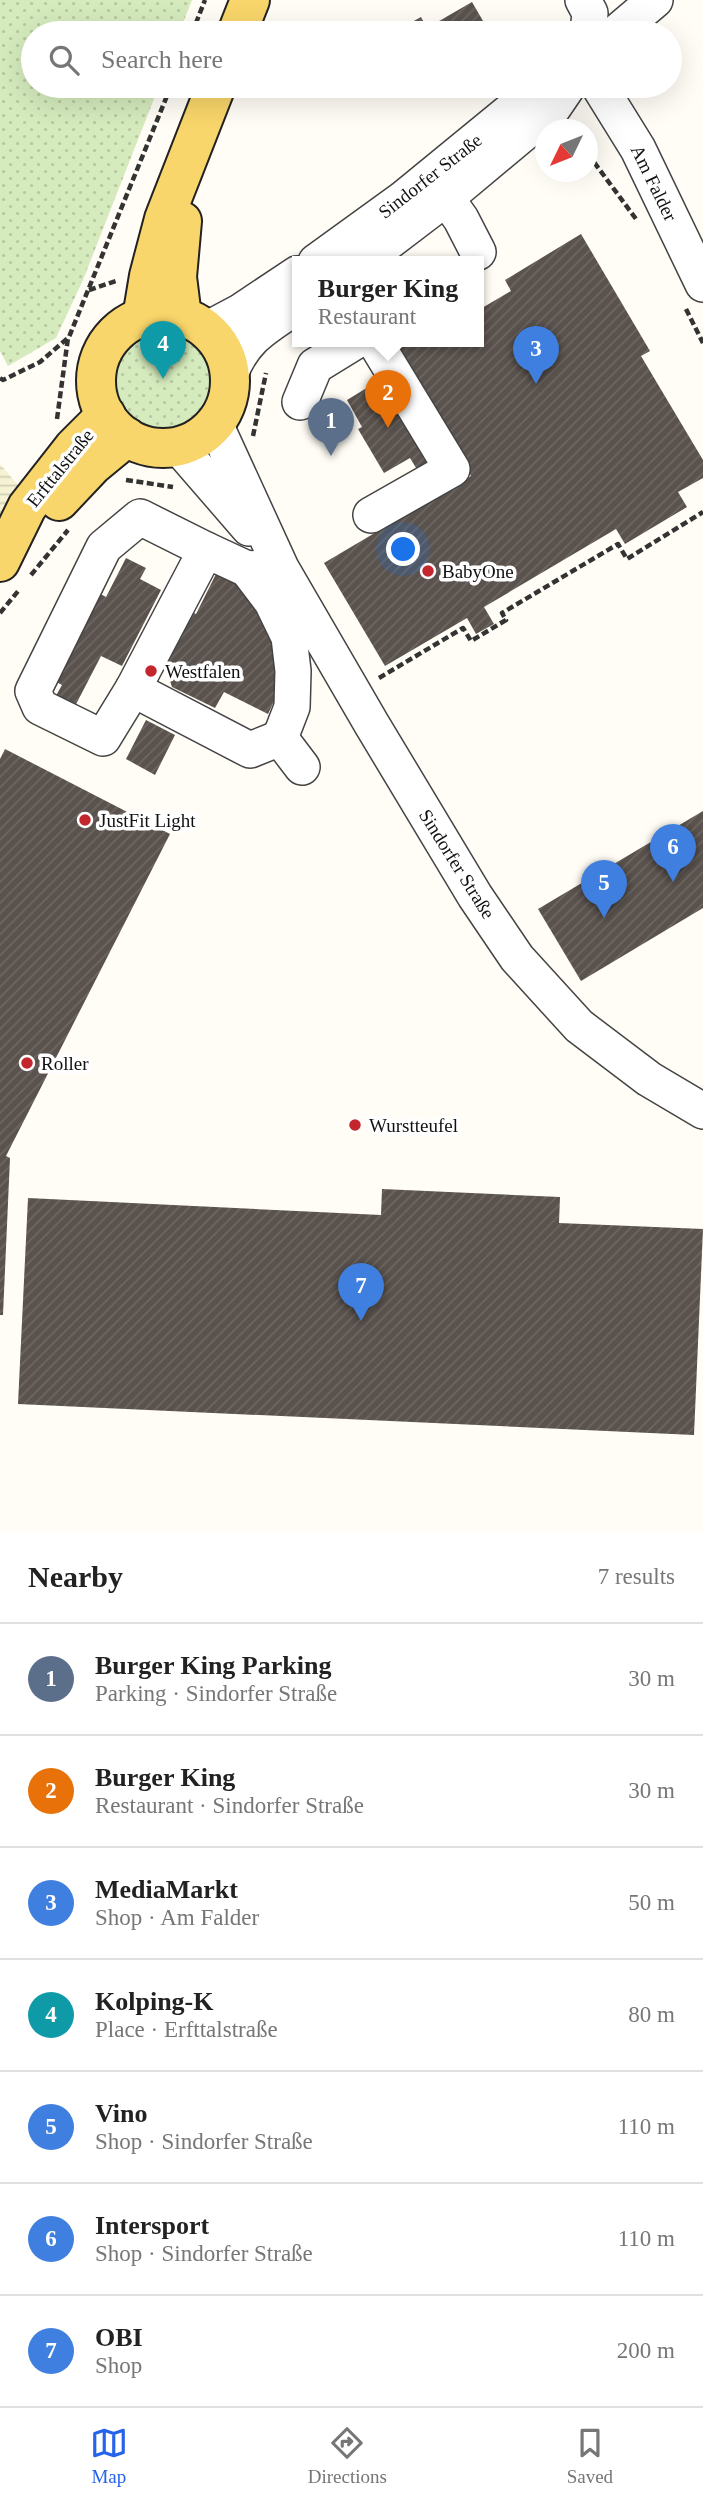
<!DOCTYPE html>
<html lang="en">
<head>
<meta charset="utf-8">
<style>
  :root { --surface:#fff; --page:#f6f6f6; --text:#222; --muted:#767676; --line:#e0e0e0; --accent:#2563eb }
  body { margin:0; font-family:Georgia,serif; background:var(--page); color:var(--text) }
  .compass { position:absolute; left:535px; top:119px; width:63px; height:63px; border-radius:50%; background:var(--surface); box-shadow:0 7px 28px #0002; rotate:227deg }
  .you { position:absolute; left:404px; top:550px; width:24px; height:24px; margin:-18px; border:5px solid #fff; border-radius:50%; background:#1a73e8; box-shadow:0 0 0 10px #1a73e833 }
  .badge { display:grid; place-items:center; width:46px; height:46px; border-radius:50%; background:var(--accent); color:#fff; font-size:23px; font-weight:700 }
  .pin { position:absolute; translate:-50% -58px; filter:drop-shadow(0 2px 4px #0008) }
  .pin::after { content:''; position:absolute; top:37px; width:24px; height:21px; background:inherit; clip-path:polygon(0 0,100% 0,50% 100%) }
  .popup { position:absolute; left:292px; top:256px; width:192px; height:91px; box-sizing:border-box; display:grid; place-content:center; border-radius:0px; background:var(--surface); filter:drop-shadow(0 2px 5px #0005); font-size:23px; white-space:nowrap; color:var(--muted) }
  .popup b { font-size:26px; color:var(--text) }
  .popup::after { content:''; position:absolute; left:50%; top:100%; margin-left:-14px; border:14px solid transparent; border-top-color:var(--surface) }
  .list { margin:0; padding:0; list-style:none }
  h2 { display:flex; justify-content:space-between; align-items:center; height:91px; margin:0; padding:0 28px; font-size:30px }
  h2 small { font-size:23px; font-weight:400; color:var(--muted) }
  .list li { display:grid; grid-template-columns:46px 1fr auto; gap:21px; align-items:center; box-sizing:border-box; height:112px; padding:0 28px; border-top:2px solid var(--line) }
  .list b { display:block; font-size:26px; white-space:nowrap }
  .list p { margin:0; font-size:23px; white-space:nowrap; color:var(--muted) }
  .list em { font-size:23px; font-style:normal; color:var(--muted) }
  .icon { flex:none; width:38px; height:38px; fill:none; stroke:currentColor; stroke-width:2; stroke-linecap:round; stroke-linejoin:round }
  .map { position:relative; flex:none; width:703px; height:1531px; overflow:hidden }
  .search { position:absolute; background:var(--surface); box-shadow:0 7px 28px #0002; left:21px; right:21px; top:21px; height:77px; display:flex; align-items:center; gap:18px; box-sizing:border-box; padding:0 24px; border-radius:38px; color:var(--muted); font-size:26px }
  .sheet { height:875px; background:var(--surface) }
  nav { display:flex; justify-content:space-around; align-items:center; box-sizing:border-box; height:98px; border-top:2px solid var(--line); background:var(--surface); font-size:19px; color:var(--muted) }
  nav a { display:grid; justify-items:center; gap:4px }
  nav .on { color:var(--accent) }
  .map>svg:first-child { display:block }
</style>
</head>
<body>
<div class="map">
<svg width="703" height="1531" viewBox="0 0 703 1531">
  <defs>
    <pattern id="farmland-rules" width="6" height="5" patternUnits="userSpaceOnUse" patternTransform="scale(1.75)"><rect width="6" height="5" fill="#f6f3d4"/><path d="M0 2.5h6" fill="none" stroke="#d2cfb5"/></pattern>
    <pattern id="grass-dots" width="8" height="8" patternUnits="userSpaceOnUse" patternTransform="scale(1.75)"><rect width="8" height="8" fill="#d5ebbd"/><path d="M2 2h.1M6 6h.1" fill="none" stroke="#b6c8a1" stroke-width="1.8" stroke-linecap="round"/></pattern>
    <pattern id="building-hatch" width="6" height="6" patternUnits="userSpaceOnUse" patternTransform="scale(1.75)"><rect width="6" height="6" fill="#5a524d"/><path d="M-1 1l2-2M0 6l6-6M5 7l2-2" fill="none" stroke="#6d6662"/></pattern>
  </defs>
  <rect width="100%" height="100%" fill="#fffdf5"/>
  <polygon fill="url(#farmland-rules)" points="0,464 23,491 0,531"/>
  <g fill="url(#grass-dots)">
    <polygon points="0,0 192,0 179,33 33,33 33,86 159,86 83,280 56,338 8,366 0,351"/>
    <circle cx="163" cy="382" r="51"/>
  </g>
  <g fill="url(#building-hatch)">
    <polygon points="472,2 490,33 397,33 396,31 421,17 427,28"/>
    <polygon points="581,234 650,351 641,356 703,460 703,478 678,492 687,507 625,544 616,529 484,607 494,624 476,634 467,618 385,666 324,563 471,476 389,342 479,342 479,302 482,308 511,291 505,280"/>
    <polygon points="383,378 427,447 420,452 431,470 421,476 410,458 384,473 358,429 362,427 347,400"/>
    <polygon points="126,558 146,568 140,579 161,590 122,666 101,656 72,712 53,701 62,685 49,678 93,590 106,597"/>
    <polygon points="218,570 237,579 272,633 278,664 276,697 268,714 224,692 215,708 172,687 161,653 185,608 196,614"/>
    <polygon points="146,720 175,735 155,775 126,759"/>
    <polygon points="5,749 170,834 6,1156 10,1158 3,1315 0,1315 0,759"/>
    <polygon points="703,811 703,908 581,981 538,909"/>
    <polygon points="382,1189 560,1197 559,1223 703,1229 694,1435 18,1404 28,1198 381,1215"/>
  </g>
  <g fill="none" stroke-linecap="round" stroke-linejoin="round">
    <g stroke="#444" stroke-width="38">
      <g id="minor">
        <polyline points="583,0 590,13 588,33"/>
        <polyline points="616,33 655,0"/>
        <polyline points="599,86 638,149 703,284"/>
        <polyline points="446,198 461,219 478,252"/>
        <polyline points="316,262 403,199 541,86"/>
        <polyline points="362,262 446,198 537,122 553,108 568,86"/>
        <polyline points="206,330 240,312 297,274"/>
        <path d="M230 375C243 338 266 327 297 306"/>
        <polyline points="300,402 315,366 354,342"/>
        <polyline points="215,424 281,568 371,723 475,896 517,958 579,1026 649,1079 703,1111"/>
        <polyline points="178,446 249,528"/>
        <polyline points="371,515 452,469 375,342"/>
        <polyline points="271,568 247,569 272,602 289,637 293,671 292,707 280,738 302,767"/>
        <polyline points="247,569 206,550 133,689 250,750 280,738"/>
        <polyline points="133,689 103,738 40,707 33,691 104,547 140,517 206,550"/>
      </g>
    </g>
    <g stroke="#222" stroke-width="42">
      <g id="major">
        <polyline points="237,33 250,0"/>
        <circle cx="163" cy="381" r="67"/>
        <polyline points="182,317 177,277 182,221"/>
        <polyline points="142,318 149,276 164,219 216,86"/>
        <polyline points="59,501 93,465 127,437"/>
        <polyline points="0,562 27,507 74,447 106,415"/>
      </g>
    </g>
    <g stroke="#333" stroke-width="4.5" stroke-dasharray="7 3.5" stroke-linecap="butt">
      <polyline points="192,33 205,0"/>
      <polyline points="588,154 636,219"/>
      <polyline points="89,290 116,281"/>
      <polyline points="686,309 703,343"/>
      <polyline points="0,378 3,380 40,362 69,337 171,86"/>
      <polyline points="57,419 68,338"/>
      <polyline points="253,436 266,373"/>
      <polyline points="126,480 173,487"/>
      <polyline points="31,575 68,530"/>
      <polyline points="0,613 19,590"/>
      <polyline points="379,678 463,628 471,641 506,620 502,613 618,544 627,559 703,512"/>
    </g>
    <use href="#minor" stroke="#fff" stroke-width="35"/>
    <use href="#major" stroke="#f9d66b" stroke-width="38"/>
  </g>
  <g fill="#c4262e" stroke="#fff" stroke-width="2.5">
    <circle cx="428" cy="571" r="7"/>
    <circle cx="151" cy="671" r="7"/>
    <circle cx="85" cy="820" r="7"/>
    <circle cx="27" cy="1063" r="7"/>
    <circle cx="355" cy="1125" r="7"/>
  </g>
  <g text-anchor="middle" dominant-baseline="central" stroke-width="7" stroke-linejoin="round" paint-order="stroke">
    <g font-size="19" fill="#111" stroke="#fff">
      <text transform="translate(430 176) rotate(-38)">Sindorfer Straße</text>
      <text transform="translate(654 183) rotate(64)">Am Falder</text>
      <text transform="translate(60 468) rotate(-51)">Erfttalstraße</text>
      <text transform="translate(457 864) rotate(58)">Sindorfer Straße</text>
    </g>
    <g font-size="19" fill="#111" stroke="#fff" text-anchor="start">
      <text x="442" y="571">BabyOne</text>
      <text x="165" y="671">Westfalen</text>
      <text x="99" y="820">JustFit Light</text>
      <text x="41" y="1063">Roller</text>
      <text x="369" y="1125">Wurstteufel</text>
    </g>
  </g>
</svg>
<svg class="compass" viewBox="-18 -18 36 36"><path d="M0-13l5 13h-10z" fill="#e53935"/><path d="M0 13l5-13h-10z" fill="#767676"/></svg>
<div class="you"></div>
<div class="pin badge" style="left:331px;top:456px;background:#5c6f8a">1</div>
<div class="pin badge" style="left:388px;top:428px;background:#e8710a">2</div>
<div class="popup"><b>Burger King</b>Restaurant</div>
<div class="pin badge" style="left:536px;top:384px;background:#3f7fe0">3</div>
<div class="pin badge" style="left:163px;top:379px;background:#0f9aa8">4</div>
<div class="pin badge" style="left:604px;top:918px;background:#3f7fe0">5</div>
<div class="pin badge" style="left:673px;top:882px;background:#3f7fe0">6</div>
<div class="pin badge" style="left:361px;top:1321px;background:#3f7fe0">7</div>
<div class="search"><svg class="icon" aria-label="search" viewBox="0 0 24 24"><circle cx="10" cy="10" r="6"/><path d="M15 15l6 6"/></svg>Search here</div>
</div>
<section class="sheet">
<h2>Nearby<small>7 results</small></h2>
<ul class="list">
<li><span class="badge" style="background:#5c6f8a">1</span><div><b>Burger King Parking</b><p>Parking · Sindorfer Straße</p></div><em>30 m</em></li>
<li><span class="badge" style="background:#e8710a">2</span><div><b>Burger King</b><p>Restaurant · Sindorfer Straße</p></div><em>30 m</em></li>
<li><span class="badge" style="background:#3f7fe0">3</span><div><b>MediaMarkt</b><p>Shop · Am Falder</p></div><em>50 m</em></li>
<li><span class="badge" style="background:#0f9aa8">4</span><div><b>Kolping-K</b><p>Place · Erfttalstraße</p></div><em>80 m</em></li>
<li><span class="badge" style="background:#3f7fe0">5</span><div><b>Vino</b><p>Shop · Sindorfer Straße</p></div><em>110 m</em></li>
<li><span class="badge" style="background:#3f7fe0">6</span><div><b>Intersport</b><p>Shop · Sindorfer Straße</p></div><em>110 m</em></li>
<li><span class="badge" style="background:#3f7fe0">7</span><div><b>OBI</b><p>Shop</p></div><em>200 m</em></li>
</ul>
</section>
<nav>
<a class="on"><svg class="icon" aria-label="map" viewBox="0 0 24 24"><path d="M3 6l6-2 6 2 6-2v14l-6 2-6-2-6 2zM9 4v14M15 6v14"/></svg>Map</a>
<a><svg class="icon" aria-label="directions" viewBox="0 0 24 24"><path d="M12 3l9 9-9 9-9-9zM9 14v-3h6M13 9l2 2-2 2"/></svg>Directions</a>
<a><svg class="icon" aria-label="saved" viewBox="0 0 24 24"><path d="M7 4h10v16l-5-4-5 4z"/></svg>Saved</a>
</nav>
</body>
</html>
